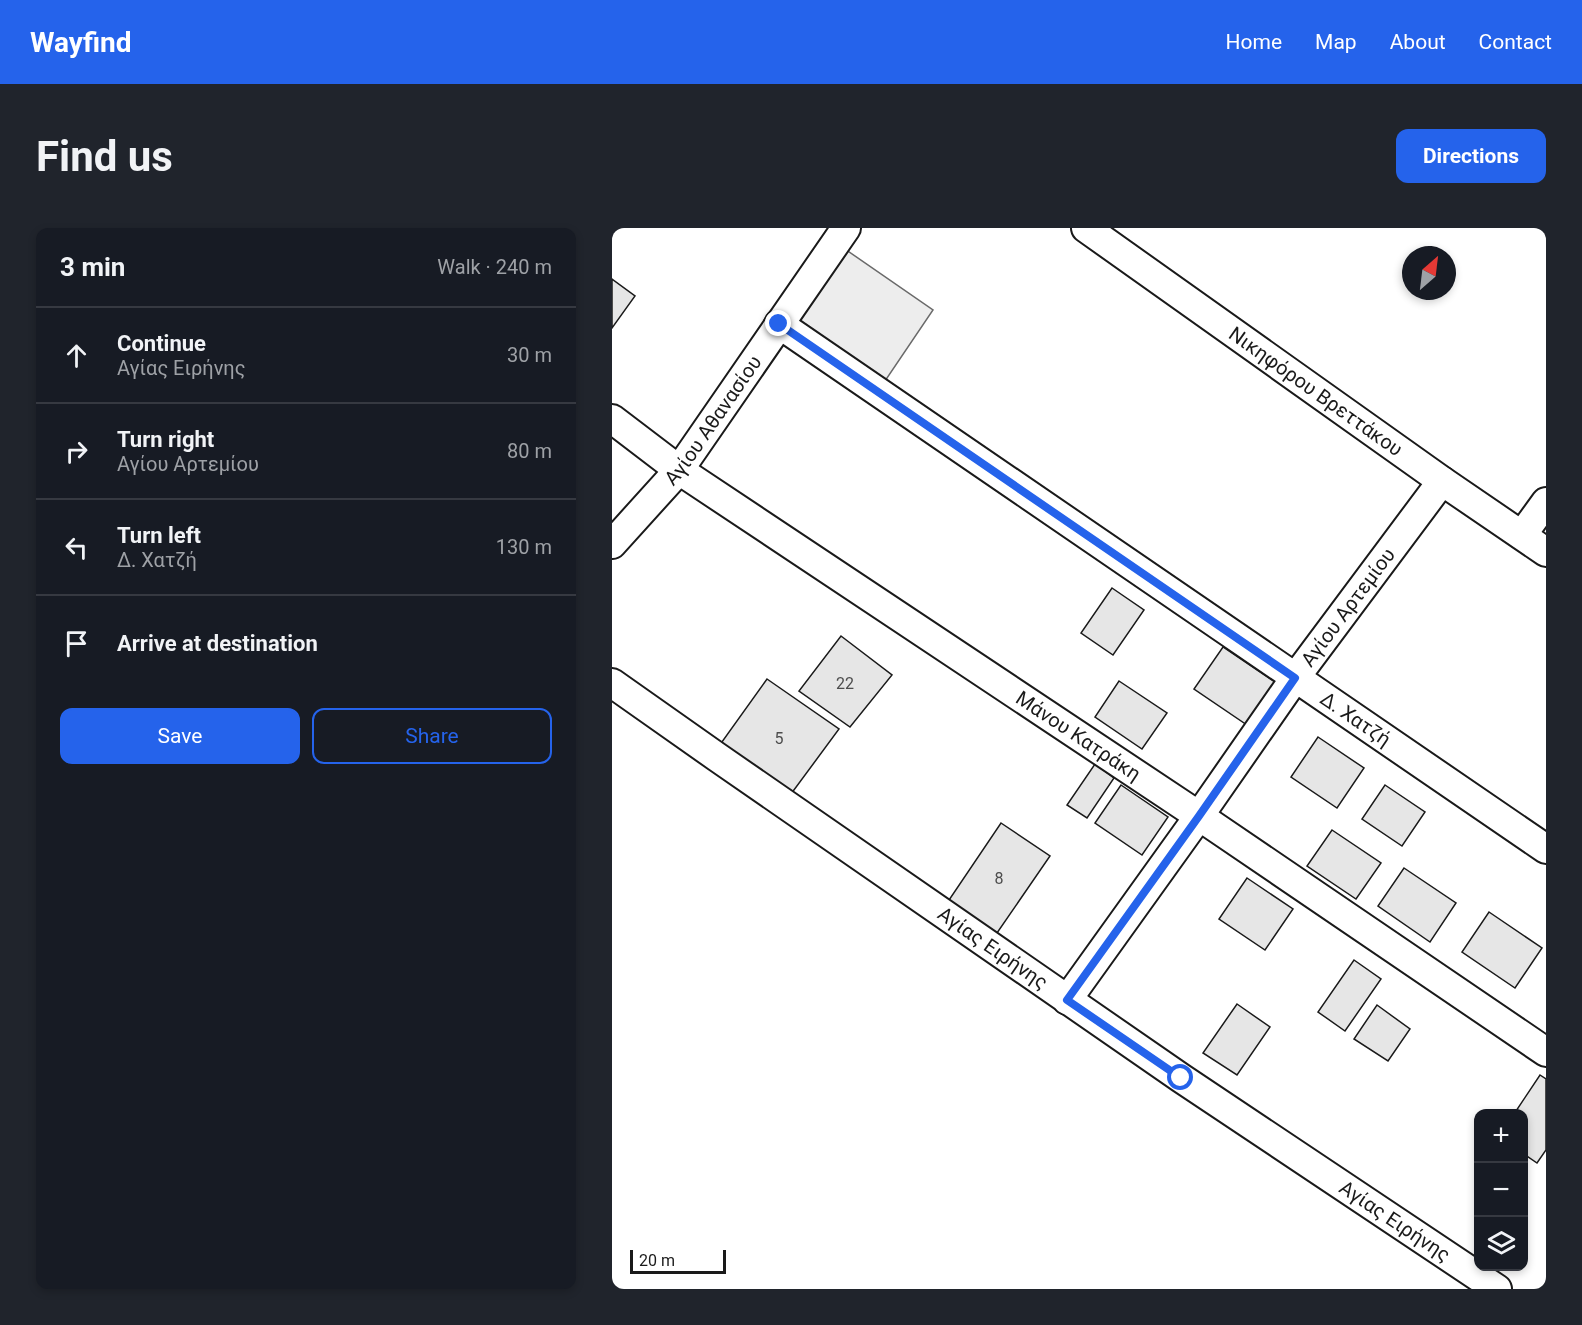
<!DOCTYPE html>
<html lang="en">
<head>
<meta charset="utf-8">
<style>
  :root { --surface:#171b24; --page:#20242c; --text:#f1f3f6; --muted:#9ea1a6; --line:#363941; --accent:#2563eb }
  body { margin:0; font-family:Roboto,sans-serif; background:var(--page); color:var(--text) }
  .controls { position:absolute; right:18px; bottom:18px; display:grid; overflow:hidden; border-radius:12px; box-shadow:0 3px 9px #0003 }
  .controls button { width:54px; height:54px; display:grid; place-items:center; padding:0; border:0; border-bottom:2px solid var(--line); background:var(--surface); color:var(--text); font:30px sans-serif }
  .compass { position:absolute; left:790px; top:18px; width:54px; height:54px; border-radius:50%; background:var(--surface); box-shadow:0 3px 9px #0003; rotate:28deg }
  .scale { position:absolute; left:18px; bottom:15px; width:96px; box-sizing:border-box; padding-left:6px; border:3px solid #1a1a1a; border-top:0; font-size:16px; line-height:21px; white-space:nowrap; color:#1a1a1a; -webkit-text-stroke:4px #fff; paint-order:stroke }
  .stop { position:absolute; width:18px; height:18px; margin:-14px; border:4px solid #2563eb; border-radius:50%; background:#fff }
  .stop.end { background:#2563eb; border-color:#fff; box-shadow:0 2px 6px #0008 }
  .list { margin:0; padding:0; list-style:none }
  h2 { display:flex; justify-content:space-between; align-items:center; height:78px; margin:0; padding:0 24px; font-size:26px }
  h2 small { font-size:20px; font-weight:400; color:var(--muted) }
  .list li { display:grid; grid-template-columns:39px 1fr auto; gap:18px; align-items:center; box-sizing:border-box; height:96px; padding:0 24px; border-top:2px solid var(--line) }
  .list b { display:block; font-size:22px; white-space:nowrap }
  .list p { margin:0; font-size:20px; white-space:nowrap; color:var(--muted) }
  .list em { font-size:20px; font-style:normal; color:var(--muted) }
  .actions { display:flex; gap:12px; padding:18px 24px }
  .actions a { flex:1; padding:14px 0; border:2px solid var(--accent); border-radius:12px; text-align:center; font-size:21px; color:var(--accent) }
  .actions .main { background:var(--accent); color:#fff }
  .icon { flex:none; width:33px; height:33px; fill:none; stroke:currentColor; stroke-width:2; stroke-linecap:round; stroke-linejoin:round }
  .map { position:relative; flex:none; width:934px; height:1061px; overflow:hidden; border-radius:12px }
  header { display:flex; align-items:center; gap:36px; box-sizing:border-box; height:84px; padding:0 30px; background:var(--accent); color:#fff }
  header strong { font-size:28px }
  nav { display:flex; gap:33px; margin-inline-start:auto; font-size:21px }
  .intro { display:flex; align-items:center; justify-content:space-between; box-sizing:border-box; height:144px; padding:0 36px }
  h1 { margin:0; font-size:42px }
  .button { padding:15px 27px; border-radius:12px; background:var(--accent); color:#fff; font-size:21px; font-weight:700 }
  main { display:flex; gap:36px; padding:0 36px }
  aside { flex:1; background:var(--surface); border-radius:12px; box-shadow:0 3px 9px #0003 }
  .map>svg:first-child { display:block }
</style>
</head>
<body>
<header>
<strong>Wayfind</strong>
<nav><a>Home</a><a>Map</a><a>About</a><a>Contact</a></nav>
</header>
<div class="intro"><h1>Find us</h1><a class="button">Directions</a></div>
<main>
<aside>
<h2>3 min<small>Walk · 240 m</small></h2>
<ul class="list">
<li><svg class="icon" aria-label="ahead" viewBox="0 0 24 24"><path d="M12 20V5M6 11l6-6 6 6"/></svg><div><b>Continue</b><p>Αγίας Ειρήνης</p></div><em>30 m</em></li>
<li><svg class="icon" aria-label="right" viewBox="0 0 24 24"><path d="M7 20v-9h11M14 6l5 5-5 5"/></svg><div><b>Turn right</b><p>Αγίου Αρτεμίου</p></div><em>80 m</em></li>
<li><svg class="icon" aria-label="left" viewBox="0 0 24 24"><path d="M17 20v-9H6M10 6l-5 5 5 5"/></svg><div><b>Turn left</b><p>Δ. Χατζή</p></div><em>130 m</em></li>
<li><svg class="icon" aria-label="arrive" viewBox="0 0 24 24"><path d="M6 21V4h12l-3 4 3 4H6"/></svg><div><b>Arrive at destination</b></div></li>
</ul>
<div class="actions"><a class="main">Save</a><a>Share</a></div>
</aside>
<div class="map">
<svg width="934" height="1061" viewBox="0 0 934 1061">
  <rect width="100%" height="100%" fill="#fff"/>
  <polygon fill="#ededed" stroke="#6a6a6a" stroke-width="1.5" points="217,10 321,82 273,153 164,83"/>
  <g fill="#e6e6e6" stroke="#1a1a1a" stroke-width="1.5">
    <polygon points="0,51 23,68 0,100"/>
    <polygon points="500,360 532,382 501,427 469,405"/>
    <polygon points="229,408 280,447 238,499 187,463"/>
    <polygon points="611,419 663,454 635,497 582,461"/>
    <polygon points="155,451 227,501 179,566 107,518"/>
    <polygon points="507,453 555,485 530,521 483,489"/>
    <polygon points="706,509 752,540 725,580 679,549"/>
    <polygon points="483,536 502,550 475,590 455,577"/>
    <polygon points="509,557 556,589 530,627 483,595"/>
    <polygon points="773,557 813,584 790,618 750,591"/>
    <polygon points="389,595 438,628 385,705 337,672"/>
    <polygon points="720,602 769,635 744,671 695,638"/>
    <polygon points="792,640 844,675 818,714 766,678"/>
    <polygon points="635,650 681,681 653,722 607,691"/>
    <polygon points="877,684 930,720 903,760 850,724"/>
    <polygon points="742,732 769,751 733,803 706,784"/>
    <polygon points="625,776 658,799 625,847 591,825"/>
    <polygon points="765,777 798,801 776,833 742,811"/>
    <polygon points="928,847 934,851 934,922 925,935 912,926 912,886 902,886"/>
  </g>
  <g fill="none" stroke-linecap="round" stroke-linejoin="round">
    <g stroke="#1a1a1a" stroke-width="32">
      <g id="street">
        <path id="s1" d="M474 0 830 253 934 324"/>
        <path id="s2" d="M167 96 934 621"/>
        <path id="s3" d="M0 191 67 242 587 588 934 824"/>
        <polyline points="910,307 934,274"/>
        <path id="s4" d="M0 316 67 242 234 0"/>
        <path id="s5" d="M0 455 105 529 569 850 885 1061"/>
        <path id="s6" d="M455 772 587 588 683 450 830 253"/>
      </g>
    </g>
    <use href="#street" stroke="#fff" stroke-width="28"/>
  </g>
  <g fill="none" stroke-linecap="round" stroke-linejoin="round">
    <polyline stroke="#2563eb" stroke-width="8" points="167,96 683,450 587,588 455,772 569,850"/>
  </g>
  <g text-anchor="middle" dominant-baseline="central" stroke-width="4.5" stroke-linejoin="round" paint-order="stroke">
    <g font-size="16" fill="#4d4d4d">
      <text x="233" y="455">22</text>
      <text x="167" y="510">5</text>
      <text x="387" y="650">8</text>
    </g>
    <g font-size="20" fill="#1a1a1a" stroke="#fff">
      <text stroke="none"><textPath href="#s1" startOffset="282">Νικηφόρου Βρεττάκου</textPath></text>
      <text stroke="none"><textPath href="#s4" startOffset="160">Αγίου Αθανασίου</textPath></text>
      <text stroke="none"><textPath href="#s6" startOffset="483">Αγίου Αρτεμίου</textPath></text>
      <text stroke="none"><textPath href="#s2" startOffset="699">Δ. Χατζή</textPath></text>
      <text stroke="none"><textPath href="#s3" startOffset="564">Μάνου Κατράκη</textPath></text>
      <text stroke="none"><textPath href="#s5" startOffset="464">Αγίας Ειρήνης</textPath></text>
      <text stroke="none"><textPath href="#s5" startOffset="950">Αγίας Ειρήνης</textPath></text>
    </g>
  </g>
</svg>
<div class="controls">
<button>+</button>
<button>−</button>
<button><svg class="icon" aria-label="layers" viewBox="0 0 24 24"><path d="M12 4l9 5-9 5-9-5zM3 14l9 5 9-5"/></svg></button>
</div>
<svg class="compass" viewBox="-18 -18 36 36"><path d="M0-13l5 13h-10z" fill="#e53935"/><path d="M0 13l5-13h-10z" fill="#9ea1a6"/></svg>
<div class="scale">20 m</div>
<div class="stop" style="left:569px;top:850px"></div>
<div class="stop end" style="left:167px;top:96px"></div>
</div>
</main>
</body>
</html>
